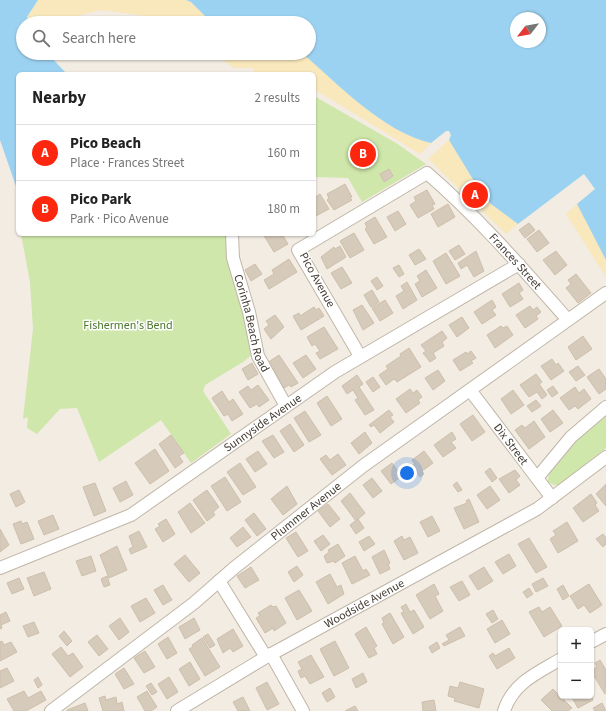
<!DOCTYPE html>
<html lang="en">
<head>
<meta charset="utf-8">
<style>
  :root { --surface:#fff; --page:#f2f2f2; --text:#222; --muted:#767676; --line:#e0e0e0; --accent:#fd260e }
  body { margin:0; font-family:"Source Sans 3",sans-serif; background:var(--page); color:var(--text) }
  .controls { position:absolute; right:12px; bottom:12px; display:grid; overflow:hidden; border-radius:6px; box-shadow:0 1px 3px #0004 }
  .controls button { width:36px; height:36px; display:grid; place-items:center; padding:0; border:0; border-bottom:1px solid var(--line); background:var(--surface); color:var(--text); font:20px sans-serif }
  .compass { position:absolute; left:510px; top:12px; width:36px; height:36px; border-radius:50%; background:var(--surface); box-shadow:0 1px 3px #0004; rotate:239deg }
  .you { position:absolute; left:407px; top:473px; width:14px; height:14px; margin:-10px; border:3px solid #fff; border-radius:50%; background:#1a73e8; box-shadow:0 0 0 6px #1a73e833 }
  .badge { display:grid; place-items:center; width:26px; height:26px; border-radius:50%; background:var(--accent); color:#fff; font-size:13px; font-weight:700 }
  .pin { position:absolute; translate:-50% -50%; border:2px solid #fff; box-shadow:0 1px 4px #0006 }
  .list { margin:0; padding:0; list-style:none }
  h2 { display:flex; justify-content:space-between; align-items:center; height:52px; margin:0; padding:0 16px; font-size:17px }
  h2 small { font-size:13px; font-weight:400; color:var(--muted) }
  .list li { display:grid; grid-template-columns:26px 1fr auto; gap:12px; align-items:center; box-sizing:border-box; height:56px; padding:0 16px; border-top:1px solid var(--line) }
  .list b { display:block; font-size:15px; white-space:nowrap }
  .list p { margin:0; font-size:13px; white-space:nowrap; color:var(--muted) }
  .list em { font-size:13px; font-style:normal; color:var(--muted) }
  .icon { flex:none; width:22px; height:22px; fill:none; stroke:currentColor; stroke-width:2; stroke-linecap:round; stroke-linejoin:round }
  .map { position:relative; flex:none; width:606px; height:711px; overflow:hidden }
  .search { position:absolute; background:var(--surface); box-shadow:0 1px 3px #0004; left:16px; top:16px; width:300px; height:44px; display:flex; align-items:center; gap:10px; box-sizing:border-box; padding:0 14px; border-radius:22px; color:var(--muted); font-size:15px }
  .panel { position:absolute; background:var(--surface); box-shadow:0 1px 3px #0004; left:16px; top:72px; width:300px; height:164px; border-radius:6px }
  .map>svg:first-child { display:block }
</style>
</head>
<body>
<div class="map">
<svg width="606" height="711" viewBox="0 0 606 711">
  <rect width="100%" height="100%" fill="#f2ece2"/>
  <g fill="#cfe7aa">
    <polygon points="314,96 396,143 426,164 362,202 348,178 314,177"/>
    <polygon points="21,234 229,234 244,301 253,354 243,362 205,385 203,391 231,434 191,463 161,420 99,462 77,408 60,409 37,434 27,428 28,417 23,419 33,329 30,282"/>
    <path d="M606 413V448L559 485H554L548 482C547 459 589 428 606 413Z"/>
  </g>
  <g fill="#f8e8bc">
    <polygon points="38,0 186,0 191,2 212,23 163,23 153,17 100,10 51,23 29,23 27,17"/>
    <path d="M213 53H302C339 84 383 132 431 143L420 154 314 89V74H296L290 72 289 74H254V68H234Z"/>
    <polygon points="449,140 477,186 491,204 518,224 506,234 428,159"/>
    <polygon points="577,204 606,260 606,277 566,214"/>
  </g>
  <g fill="#9cd2f1" fill-rule="evenodd">
    <polygon points="0,0 38,0 27,17 28,23 23,23 23,53 47,53 65,72 72,74 18,74 18,192 0,140"/>
    <path d="M186 0H606V260L577 204 595 189 584 174 518 224 491 204 477 186 449 140 451 135 449 131H446L431 143C383 132 338 84 302 53H309V23H212L191 2ZM516 18H540V42H516Z"/>
  </g>
  <g fill="#d6cabb" stroke="#cebfab">
    <polygon points="389,169 393,176 384,182 380,174"/>
    <polygon points="345,184 352,197 350,198 352,200 334,210 327,200 329,198 327,194"/>
    <polygon points="427,190 435,204 432,205 434,209 418,218 410,205 416,201 414,197"/>
    <polygon points="320,194 329,209 314,217 314,198"/>
    <polygon points="448,204 455,217 438,227 431,214"/>
    <polygon points="398,211 406,224 395,231 387,217"/>
    <polygon points="375,217 387,237 374,244 365,229 367,228 365,223"/>
    <polygon points="529,223 535,230 525,238 519,230"/>
    <polygon points="539,230 549,243 537,252 527,239"/>
    <polygon points="354,233 364,250 350,258 340,241"/>
    <polygon points="263,234 282,234 288,244 274,252"/>
    <polygon points="459,245 465,254 455,260 449,251"/>
    <polygon points="340,246 346,257 327,269 321,257 334,247 335,249"/>
    <polygon points="419,249 426,259 415,265 409,255"/>
    <polygon points="476,251 484,271 474,277 467,265 461,269 458,263"/>
    <polygon points="556,251 567,265 555,275 543,260"/>
    <polygon points="446,253 460,276 446,284 433,261"/>
    <polygon points="289,259 297,272 269,289 264,280 274,274 272,270"/>
    <polygon points="255,264 262,274 251,281 245,270"/>
    <polygon points="399,265 404,274 399,277 393,268"/>
    <polygon points="342,267 352,283 341,289 331,273"/>
    <polygon points="426,270 437,288 422,297 415,284 420,281 417,276"/>
    <polygon points="576,274 591,293 578,303 566,288 571,284 568,280"/>
    <polygon points="377,277 383,286 377,290 371,281"/>
    <polygon points="407,282 417,300 403,309 396,296 404,291 401,286"/>
    <polygon points="519,283 523,290 519,293 523,299 510,307 502,294"/>
    <polygon points="372,290 379,302 371,307 364,295"/>
    <polygon points="385,300 393,313 380,321 372,308"/>
    <polygon points="492,300 496,307 492,310 496,315 482,324 474,312"/>
    <polygon points="362,305 374,323 363,330 353,310"/>
    <polygon points="530,306 533,310 537,307 541,312 536,316 538,319 525,328 516,315"/>
    <polygon points="314,307 316,310 319,308 324,316 301,330 293,316 299,313 300,316"/>
    <polygon points="275,315 284,327 271,339 264,329 269,325 266,321"/>
    <polygon points="462,317 469,328 457,337 449,325"/>
    <polygon points="501,326 503,328 507,326 513,335 495,348 487,335"/>
    <polygon points="324,327 338,349 320,359 316,353 320,351 315,344 312,346 307,337"/>
    <polygon points="442,331 447,338 442,342 444,346 433,353 436,358 430,362 423,353 426,351 421,345"/>
    <polygon points="583,336 592,349 576,360 568,347"/>
    <polygon points="409,348 421,367 397,382 394,379 386,385 379,375 388,369 386,366 401,356 400,354"/>
    <polygon points="471,351 476,358 471,361 473,363 460,371 453,360 466,352 467,354"/>
    <polygon points="279,355 298,383 291,387 289,385 284,388 267,363"/>
    <polygon points="306,355 316,369 303,378 293,363"/>
    <polygon points="552,359 556,365 558,363 564,371 551,380 541,366"/>
    <polygon points="252,363 258,374 248,380 242,369"/>
    <polygon points="578,366 585,375 576,381 569,372"/>
    <polygon points="599,369 606,379 606,389 599,394 587,377"/>
    <polygon points="438,370 445,381 433,390 425,378"/>
    <polygon points="536,374 542,382 539,384 547,395 542,399 537,392 529,397 520,385"/>
    <polygon points="357,375 363,384 359,387 374,410 365,415 355,400 358,398 353,390 347,394 342,386"/>
    <polygon points="373,377 380,387 373,392 366,382"/>
    <polygon points="258,385 269,400 259,407 257,404 250,408 239,392 248,386 251,390"/>
    <polygon points="553,386 558,393 552,397 547,390"/>
    <polygon points="575,387 579,393 584,389 591,399 578,409 575,406 569,410 560,398"/>
    <polygon points="410,389 413,393 417,390 422,397 418,400 420,403 406,413 396,399"/>
    <polygon points="513,390 524,405 511,414 501,399"/>
    <polygon points="222,391 229,402 233,399 243,414 232,421 228,414 224,416 212,398"/>
    <polygon points="327,396 342,419 331,426 317,403"/>
    <polygon points="536,400 541,406 532,412 527,406"/>
    <polygon points="389,410 393,415 390,417 394,422 380,433 374,425 371,427 369,425"/>
    <polygon points="553,410 563,423 550,432 541,419"/>
    <polygon points="305,411 321,435 309,442 294,418"/>
    <polygon points="473,415 485,432 472,441 460,424"/>
    <polygon points="534,421 545,437 529,449 515,430 522,425 525,428"/>
    <polygon points="290,424 304,445 294,452 280,431"/>
    <polygon points="365,432 372,443 359,454 351,443"/>
    <polygon points="452,432 456,439 451,442 456,448 443,457 434,445"/>
    <polygon points="171,435 184,453 179,456 183,462 175,468 159,444"/>
    <polygon points="273,435 284,452 274,458 262,441"/>
    <polygon points="155,449 169,471 150,484 135,463"/>
    <polygon points="258,451 267,464 255,472 246,459"/>
    <polygon points="424,451 433,463 422,471 424,474 420,477 412,466 415,464 412,460"/>
    <polygon points="338,454 346,465 332,475 320,459 326,455 330,460"/>
    <polygon points="240,463 256,487 243,495 227,472"/>
    <polygon points="392,463 402,476 391,484 381,471"/>
    <polygon points="490,468 497,478 492,482 485,472"/>
    <polygon points="515,470 520,476 516,480 520,485 509,493 499,479"/>
    <polygon points="225,477 241,502 227,511 211,486"/>
    <polygon points="372,478 382,491 373,498 363,485"/>
    <polygon points="126,481 133,495 120,502 113,488"/>
    <polygon points="457,482 462,490 458,492 453,485"/>
    <polygon points="95,483 106,511 94,516 83,487"/>
    <polygon points="606,484 606,506 596,494"/>
    <polygon points="287,486 297,504 283,515 271,499"/>
    <polygon points="490,486 500,500 487,509 477,495"/>
    <polygon points="19,490 25,502 16,507 10,494"/>
    <polygon points="207,490 219,507 213,512 215,515 207,521 193,500"/>
    <polygon points="350,493 365,513 356,521 341,501"/>
    <polygon points="591,494 597,503 595,505 599,511 583,522 573,508"/>
    <polygon points="469,499 479,522 464,529 454,508 467,503 466,501"/>
    <polygon points="190,503 205,523 191,533 178,512"/>
    <polygon points="328,504 340,519 330,527 318,511"/>
    <polygon points="254,513 266,529 257,536 245,520"/>
    <polygon points="53,515 59,529 44,535 38,521"/>
    <polygon points="432,516 440,531 428,537 420,522"/>
    <polygon points="166,519 175,534 163,542 155,529 160,526 158,524"/>
    <polygon points="358,519 364,528 356,534 350,525"/>
    <polygon points="21,521 22,524 27,522 34,539 21,544 13,524"/>
    <polygon points="567,522 578,541 558,553 550,539 556,535 553,531"/>
    <polygon points="243,527 251,537 237,547 230,538"/>
    <polygon points="0,529 9,545 0,552"/>
    <polygon points="139,531 147,547 131,554 129,549 133,547 129,536"/>
    <polygon points="296,532 308,551 298,557 286,538"/>
    <polygon points="603,534 606,538 606,544 603,547 596,539"/>
    <polygon points="323,535 330,544 321,551 314,541"/>
    <polygon points="369,536 375,544 364,551 359,542"/>
    <polygon points="402,536 404,540 410,537 418,553 404,560 394,541"/>
    <polygon points="529,538 547,567 536,573 518,544"/>
    <polygon points="338,544 345,556 335,563 334,561 327,563 324,556 329,552 328,550"/>
    <polygon points="117,546 127,570 109,578 100,555"/>
    <polygon points="384,550 390,563 388,564 390,569 380,574 372,557"/>
    <polygon points="509,554 516,566 503,574 495,562"/>
    <polygon points="185,555 200,573 189,582 174,564"/>
    <polygon points="91,556 96,571 82,576 76,561"/>
    <polygon points="355,556 363,571 366,569 370,575 352,584 342,563"/>
    <polygon points="297,566 303,575 294,582 288,572"/>
    <polygon points="251,567 259,580 245,588 237,576"/>
    <polygon points="484,567 493,581 478,590 469,576"/>
    <polygon points="44,572 51,589 34,596 27,578"/>
    <polygon points="330,574 337,587 341,585 344,594 328,604 316,582"/>
    <polygon points="107,576 110,585 104,587 101,579"/>
    <polygon points="19,578 24,589 12,594 7,583"/>
    <polygon points="543,578 548,586 536,592 532,584"/>
    <polygon points="462,581 470,595 459,601 450,587"/>
    <polygon points="434,584 439,594 435,596 443,611 430,619 416,595"/>
    <polygon points="589,584 602,605 590,613 584,605 578,609 570,596"/>
    <polygon points="163,585 172,600 163,605 154,590"/>
    <polygon points="563,585 569,596 563,600 557,589"/>
    <polygon points="529,588 533,594 527,598 523,592"/>
    <polygon points="299,590 312,611 297,620 285,598"/>
    <polygon points="146,598 155,613 140,622 131,606"/>
    <polygon points="406,604 410,612 414,610 424,627 413,634 401,613 404,612 401,607"/>
    <polygon points="271,605 273,607 276,606 286,623 274,631 273,628 265,633 256,618 260,616 258,613"/>
    <polygon points="539,607 542,612 550,607 562,626 544,637 529,612"/>
    <polygon points="493,610 498,619 492,623 486,614"/>
    <polygon points="6,612 10,621 1,625 2,628 0,629 0,615"/>
    <polygon points="390,613 404,637 393,644 382,624 384,623 382,618"/>
    <polygon points="120,618 129,632 119,640 109,626"/>
    <polygon points="194,618 200,630 185,639 179,627"/>
    <polygon points="502,620 510,634 495,643 487,629"/>
    <polygon points="34,622 39,633 28,637 23,626"/>
    <polygon points="366,627 377,646 374,648 377,654 369,658 355,634"/>
    <polygon points="460,627 465,636 444,646 442,644 449,640 446,635"/>
    <polygon points="233,629 243,646 233,652 230,648 223,653 217,639"/>
    <polygon points="64,631 72,641 67,646 59,636"/>
    <polygon points="208,634 215,645 210,648 203,637"/>
    <polygon points="97,635 108,649 99,656 88,642"/>
    <polygon points="168,637 177,653 167,659 158,644"/>
    <polygon points="202,638 220,667 205,676 189,649 193,647 192,645"/>
    <polygon points="2,641 4,645 11,642 17,652 0,661 0,642"/>
    <polygon points="335,641 349,668 334,676 320,649"/>
    <polygon points="437,642 440,648 432,653 429,647"/>
    <polygon points="61,647 68,656 73,653 83,667 70,677 52,654"/>
    <polygon points="509,648 515,658 497,669 489,656 493,653 495,656"/>
    <polygon points="145,651 155,667 144,673 134,658"/>
    <polygon points="311,655 324,677 310,684 305,676 301,678 298,671 302,669 298,662"/>
    <polygon points="600,660 606,670 605,694 591,671 597,667 595,663"/>
    <polygon points="190,662 200,679 189,686 179,669"/>
    <polygon points="7,668 14,681 0,688 0,671"/>
    <polygon points="124,668 134,684 124,689 115,674"/>
    <polygon points="363,673 367,682 356,688 352,679"/>
    <polygon points="38,677 42,685 38,688 34,680"/>
    <polygon points="169,677 178,692 167,699 158,684"/>
    <polygon points="267,682 279,704 267,710 256,688"/>
    <polygon points="460,682 484,689 479,708 454,701 455,698 448,696 450,686 458,688"/>
    <polygon points="151,683 157,692 152,695 146,686"/>
    <polygon points="330,688 335,697 327,702 322,693"/>
    <polygon points="553,689 572,708 568,711 552,711 541,700"/>
    <polygon points="24,691 28,698 41,691 46,700 26,711 14,711 7,699"/>
    <polygon points="147,691 157,707 151,711 145,711 137,697"/>
    <polygon points="105,696 106,700 116,697 117,704 122,702 124,711 103,711 99,698"/>
    <polygon points="571,696 591,696 593,700 578,708"/>
    <polygon points="243,697 250,711 238,711 233,702"/>
    <polygon points="434,700 436,711 423,711 422,702"/>
    <polygon points="85,703 88,711 67,711 67,710"/>
    <polygon points="602,703 606,711 595,711 593,708"/>
    <polygon points="355,706 358,711 345,711"/>
  </g>
  <g fill="none" stroke-linecap="round" stroke-linejoin="round">
    <g stroke="#c0b6a8" stroke-width="14">
      <g id="minor">
        <path id="s1" d="M232 234 233 258 249 312 258 356 286 406"/>
        <path id="s2" d="M360 356 298 250 427 173C479 218 523 269 568 320"/>
        <path id="s3" d="M470 390 552 498"/>
        <polyline points="537,478 571,437 606,407"/>
        <path id="s4" d="M0 568 131 515 335 372 519 264"/>
        <polyline points="219,581 266,657"/>
        <polyline points="591,642 606,634"/>
        <polyline points="271,654 303,711"/>
        <path id="s5" d="M51 711 194 603 234 568 363 466 606 293"/>
        <path id="s6" d="M177 711 266 657 537 509 606 457"/>
        <path d="M504 711C513 683 537 673 561 659"/>
      </g>
    </g>
    <use href="#minor" stroke="#fff" stroke-width="12"/>
  </g>
  <g text-anchor="middle" dominant-baseline="central" stroke-width="3" stroke-linejoin="round" paint-order="stroke">
    <g font-size="12" fill="#433c33" stroke="#fff">
      <text stroke="none"><textPath href="#s2" startOffset="398">Frances Street</textPath></text>
      <text transform="translate(317 280) rotate(61)">Pico Avenue</text>
      <text stroke="none"><textPath href="#s1" startOffset="92">Corinha Beach Road</textPath></text>
      <text stroke="none"><textPath href="#s4" startOffset="302">Sunnyside Avenue</textPath></text>
      <text stroke="none"><textPath href="#s3" startOffset="68">Dix Street</textPath></text>
      <text stroke="none"><textPath href="#s5" startOffset="324">Plummer Avenue</textPath></text>
      <text stroke="none"><textPath href="#s6" startOffset="216">Woodside Avenue</textPath></text>
    </g>
    <g font-size="12" fill="#487526" stroke="#fff">
      <text x="128" y="325">Fishermen's Bend</text>
    </g>
  </g>
</svg>
<div class="controls">
<button>+</button>
<button>−</button>
</div>
<svg class="compass" viewBox="-18 -18 36 36"><path d="M0-13l5 13h-10z" fill="#e53935"/><path d="M0 13l5-13h-10z" fill="#767676"/></svg>
<div class="you"></div>
<div class="pin badge" style="left:475px;top:195px">A</div>
<div class="pin badge" style="left:363px;top:154px">B</div>
<div class="search"><svg class="icon" aria-label="search" viewBox="0 0 24 24"><circle cx="10" cy="10" r="6"/><path d="M15 15l6 6"/></svg>Search here</div>
<section class="panel">
<h2>Nearby<small>2 results</small></h2>
<ul class="list">
<li><span class="badge">A</span><div><b>Pico Beach</b><p>Place · Frances Street</p></div><em>160 m</em></li>
<li><span class="badge">B</span><div><b>Pico Park</b><p>Park · Pico Avenue</p></div><em>180 m</em></li>
</ul>
</section>
</div>
</body>
</html>
